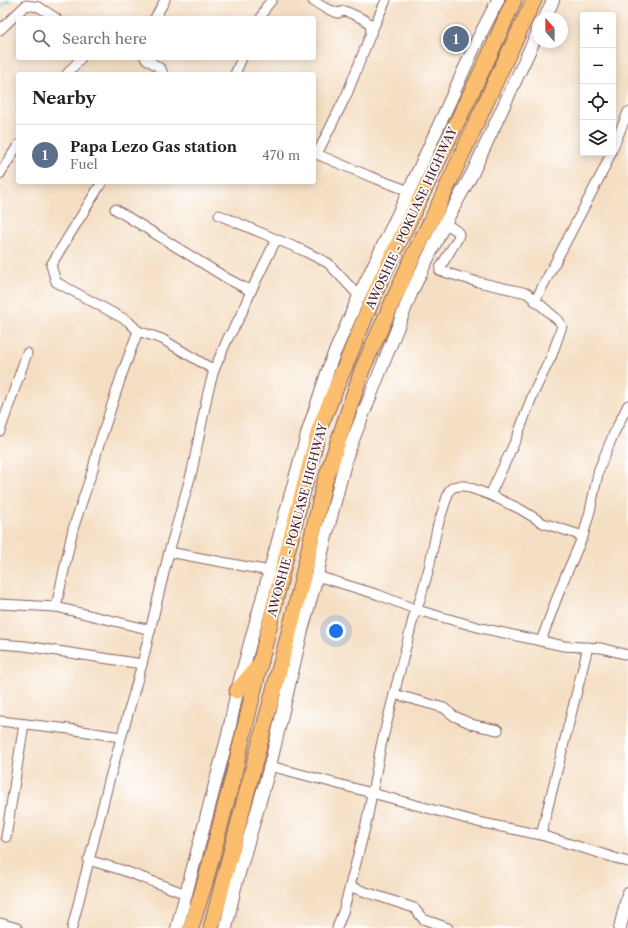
<!DOCTYPE html>
<html lang="en">
<head>
<meta charset="utf-8">
<style>
  :root { --surface:#fff; --page:#f2f2f2; --text:#202124; --muted:#757577; --line:#e0e0e0; --accent:#1f6fb2 }
  body { margin:0; font-family:"Libre Caslon Text",serif; background:var(--page); color:var(--text) }
  .controls { position:absolute; right:12px; top:12px; display:grid; overflow:hidden; border-radius:4px; box-shadow:0 2px 10px #0003 }
  .controls button { width:36px; height:36px; display:grid; place-items:center; padding:0; border:0; border-bottom:1px solid var(--line); background:var(--surface); color:var(--text); font:20px sans-serif }
  .compass { position:absolute; left:532px; top:12px; width:36px; height:36px; border-radius:50%; background:var(--surface); box-shadow:0 2px 10px #0003; rotate:339deg }
  .you { position:absolute; left:336px; top:631px; width:14px; height:14px; margin:-10px; border:3px solid #fff; border-radius:50%; background:#1a73e8; box-shadow:0 0 0 6px #1a73e833 }
  .badge { display:grid; place-items:center; width:26px; height:26px; border-radius:50%; background:var(--accent); color:#fff; font-size:13px; font-weight:700 }
  .pin { position:absolute; translate:-50% -50%; border:2px solid #fff; box-shadow:0 1px 4px #0006 }
  .list { margin:0; padding:0; list-style:none }
  h2 { display:flex; justify-content:space-between; align-items:center; height:52px; margin:0; padding:0 16px; font-size:17px }
  h2 small { font-size:13px; font-weight:400; color:var(--muted) }
  .list li { display:grid; grid-template-columns:26px 1fr auto; gap:12px; align-items:center; box-sizing:border-box; height:60px; padding:0 16px; border-top:1px solid var(--line) }
  .list b { display:block; font-size:15px; white-space:nowrap }
  .list p { margin:0; font-size:13px; white-space:nowrap; color:var(--muted) }
  .list em { font-size:13px; font-style:normal; color:var(--muted) }
  .icon { flex:none; width:22px; height:22px; fill:none; stroke:currentColor; stroke-width:2; stroke-linecap:round; stroke-linejoin:round }
  .map { position:relative; flex:none; width:628px; height:928px; overflow:hidden }
  .search { position:absolute; background:var(--surface); box-shadow:0 2px 10px #0003; left:16px; top:16px; width:300px; height:44px; display:flex; align-items:center; gap:10px; box-sizing:border-box; padding:0 14px; border-radius:4px; color:var(--muted); font-size:15px }
  .panel { position:absolute; background:var(--surface); box-shadow:0 2px 10px #0003; left:16px; top:72px; width:300px; height:112px; border-radius:4px }
  .map>svg:first-child { display:block }
</style>
</head>
<body>
<div class="map">
<svg width="628" height="928" viewBox="0 0 628 928">
  <rect width="100%" height="100%" fill="#fff"/>
  <filter id="ink" filterUnits="userSpaceOnUse"><feTurbulence type="fractalNoise" baseFrequency=".025" numOctaves="2"/><feDisplacementMap in="SourceGraphic" scale="8" xChannelSelector="R" yChannelSelector="G"/><feConvolveMatrix kernelMatrix="1 2 1 2 8 2 1 2 1" color-interpolation-filters="sRGB"/></filter>
  <filter id="wash" filterUnits="userSpaceOnUse"><feTurbulence type="fractalNoise" baseFrequency=".012" numOctaves="4" result="noise"/><feDisplacementMap in="SourceGraphic" scale="16" xChannelSelector="R" yChannelSelector="G"/><feGaussianBlur stdDeviation="0.9" result="paint"/><feColorMatrix in="noise" values="0 0 0 0 0 0 0 0 0 0 0 0 0 0 0 0 0 1.4 0 .05"/><feComposite in="paint" operator="in"/></filter>
  <g filter="url(#wash)">
    <rect width="100%" height="100%" fill="#f5dfc4"/>
    <g fill="none" stroke-linecap="round" stroke-linejoin="round">
      <polyline stroke="#58c5cc" stroke-width="2.5" points="0,7 9,0"/>
    </g>
  </g>
  <g filter="url(#ink)">
    <g fill="none" stroke-linecap="round" stroke-linejoin="round">
      <g stroke="#866261" stroke-width="11">
        <g id="minor">
          <polyline points="313,1 325,8 338,13 344,11 350,13 365,20 370,24 371,33"/>
          <polyline points="155,18 165,0"/>
          <polyline points="261,18 266,7 272,0"/>
          <polyline points="0,30 26,5 39,7 56,18"/>
          <polyline points="145,58 161,69 163,74"/>
          <polyline points="67,74 81,58"/>
          <polyline points="235,74 242,58"/>
          <polyline points="613,148 628,112"/>
          <polyline points="314,153 369,176 409,191"/>
          <polyline points="317,154 347,94 371,33 386,0"/>
          <polyline points="0,174 18,145"/>
          <polyline points="102,182 51,265 56,282 128,321 138,331 162,339 214,370"/>
          <polyline points="115,209 228,279 251,291"/>
          <polyline points="219,215 302,250 328,263 359,296"/>
          <polyline points="445,223 457,231 459,234 458,238 440,268 440,271 478,282 527,293 559,321 562,326 552,355 533,394 517,437 490,495"/>
          <polyline points="535,301 603,171 611,153"/>
          <polyline points="0,431 27,353"/>
          <polyline points="169,552 270,571"/>
          <polyline points="317,576 379,595 417,610 481,628 564,646 601,648 628,655"/>
          <polyline points="0,604 56,607 151,630"/>
          <polyline points="56,607 73,529 93,469 97,451 122,374 138,331"/>
          <polyline points="541,641 562,584 583,536 590,511 599,469 614,433 628,405"/>
          <polyline points="0,644 25,646 142,664"/>
          <polyline points="394,694 444,708 454,716 474,725 498,730"/>
          <polyline points="0,721 69,729 120,737"/>
          <polyline points="270,766 372,793 478,822 541,835 628,862"/>
          <polyline points="541,835 588,647"/>
          <polyline points="6,837 24,724"/>
          <polyline points="88,860 122,870 186,894"/>
          <polyline points="351,887 414,908 423,919 448,928"/>
          <polyline points="0,923 17,928"/>
          <polyline points="72,928 109,781 142,664 169,552 192,471 208,392 214,370 228,338 240,317 251,291 276,240"/>
          <polyline points="337,928 344,909 367,820 381,746 414,615 417,610 429,568 437,528 449,491 453,487 458,486 465,486 490,495 520,509 543,523 583,536"/>
        </g>
      </g>
      <g stroke="#866261" stroke-width="14">
        <g id="tertiary">
          <polyline points="545,18 553,0"/>
          <polyline points="177,928 228,735 237,691 308,431 331,361 359,296 409,191 478,39 498,0"/>
          <polyline points="226,928 235,887 270,766 302,630 317,576 323,548 347,455 412,291 445,223 472,174 538,32"/>
          <polyline points="620,928 628,894"/>
        </g>
      </g>
      <g stroke="#866261" stroke-width="17">
        <g id="primary">
          <polyline points="237,691 258,666"/>
          <polyline points="191,928 206,879 234,773 285,560 319,429 381,279 489,56 514,0"/>
          <polyline points="211,928 296,606 324,484 362,370 414,254 433,217 498,76 534,0"/>
        </g>
      </g>
      <use href="#minor" stroke="#fff" stroke-width="9"/>
      <use href="#tertiary" stroke="#fff" stroke-width="12"/>
      <use href="#primary" stroke="#fbbe6e" stroke-width="15"/>
    </g>
  </g>
  <g text-anchor="middle" dominant-baseline="central" stroke-width="3.5" stroke-linejoin="round" paint-order="stroke">
    <g font-size="12" fill="#4a1f2b" stroke="#fff">
      <text transform="translate(411 218) rotate(-65)">AWOSHIE - POKUASE HIGHWAY</text>
      <text transform="translate(297 520) rotate(-75)">AWOSHIE - POKUASE HIGHWAY</text>
    </g>
  </g>
</svg>
<div class="controls">
<button>+</button>
<button>−</button>
<button><svg class="icon" aria-label="locate" viewBox="0 0 24 24"><circle cx="12" cy="12" r="6"/><path d="M12 2v4M12 18v4M2 12h4M18 12h4"/></svg></button>
<button><svg class="icon" aria-label="layers" viewBox="0 0 24 24"><path d="M12 4l9 5-9 5-9-5zM3 14l9 5 9-5"/></svg></button>
</div>
<svg class="compass" viewBox="-18 -18 36 36"><path d="M0-13l5 13h-10z" fill="#e53935"/><path d="M0 13l5-13h-10z" fill="#757577"/></svg>
<div class="you"></div>
<div class="pin badge" style="left:456px;top:39px;background:#5c6f8a">1</div>
<div class="search"><svg class="icon" aria-label="search" viewBox="0 0 24 24"><circle cx="10" cy="10" r="6"/><path d="M15 15l6 6"/></svg>Search here</div>
<section class="panel">
<h2>Nearby<small></small></h2>
<ul class="list">
<li><span class="badge" style="background:#5c6f8a">1</span><div><b>Papa Lezo Gas station</b><p>Fuel</p></div><em>470 m</em></li>
</ul>
</section>
</div>
</body>
</html>
